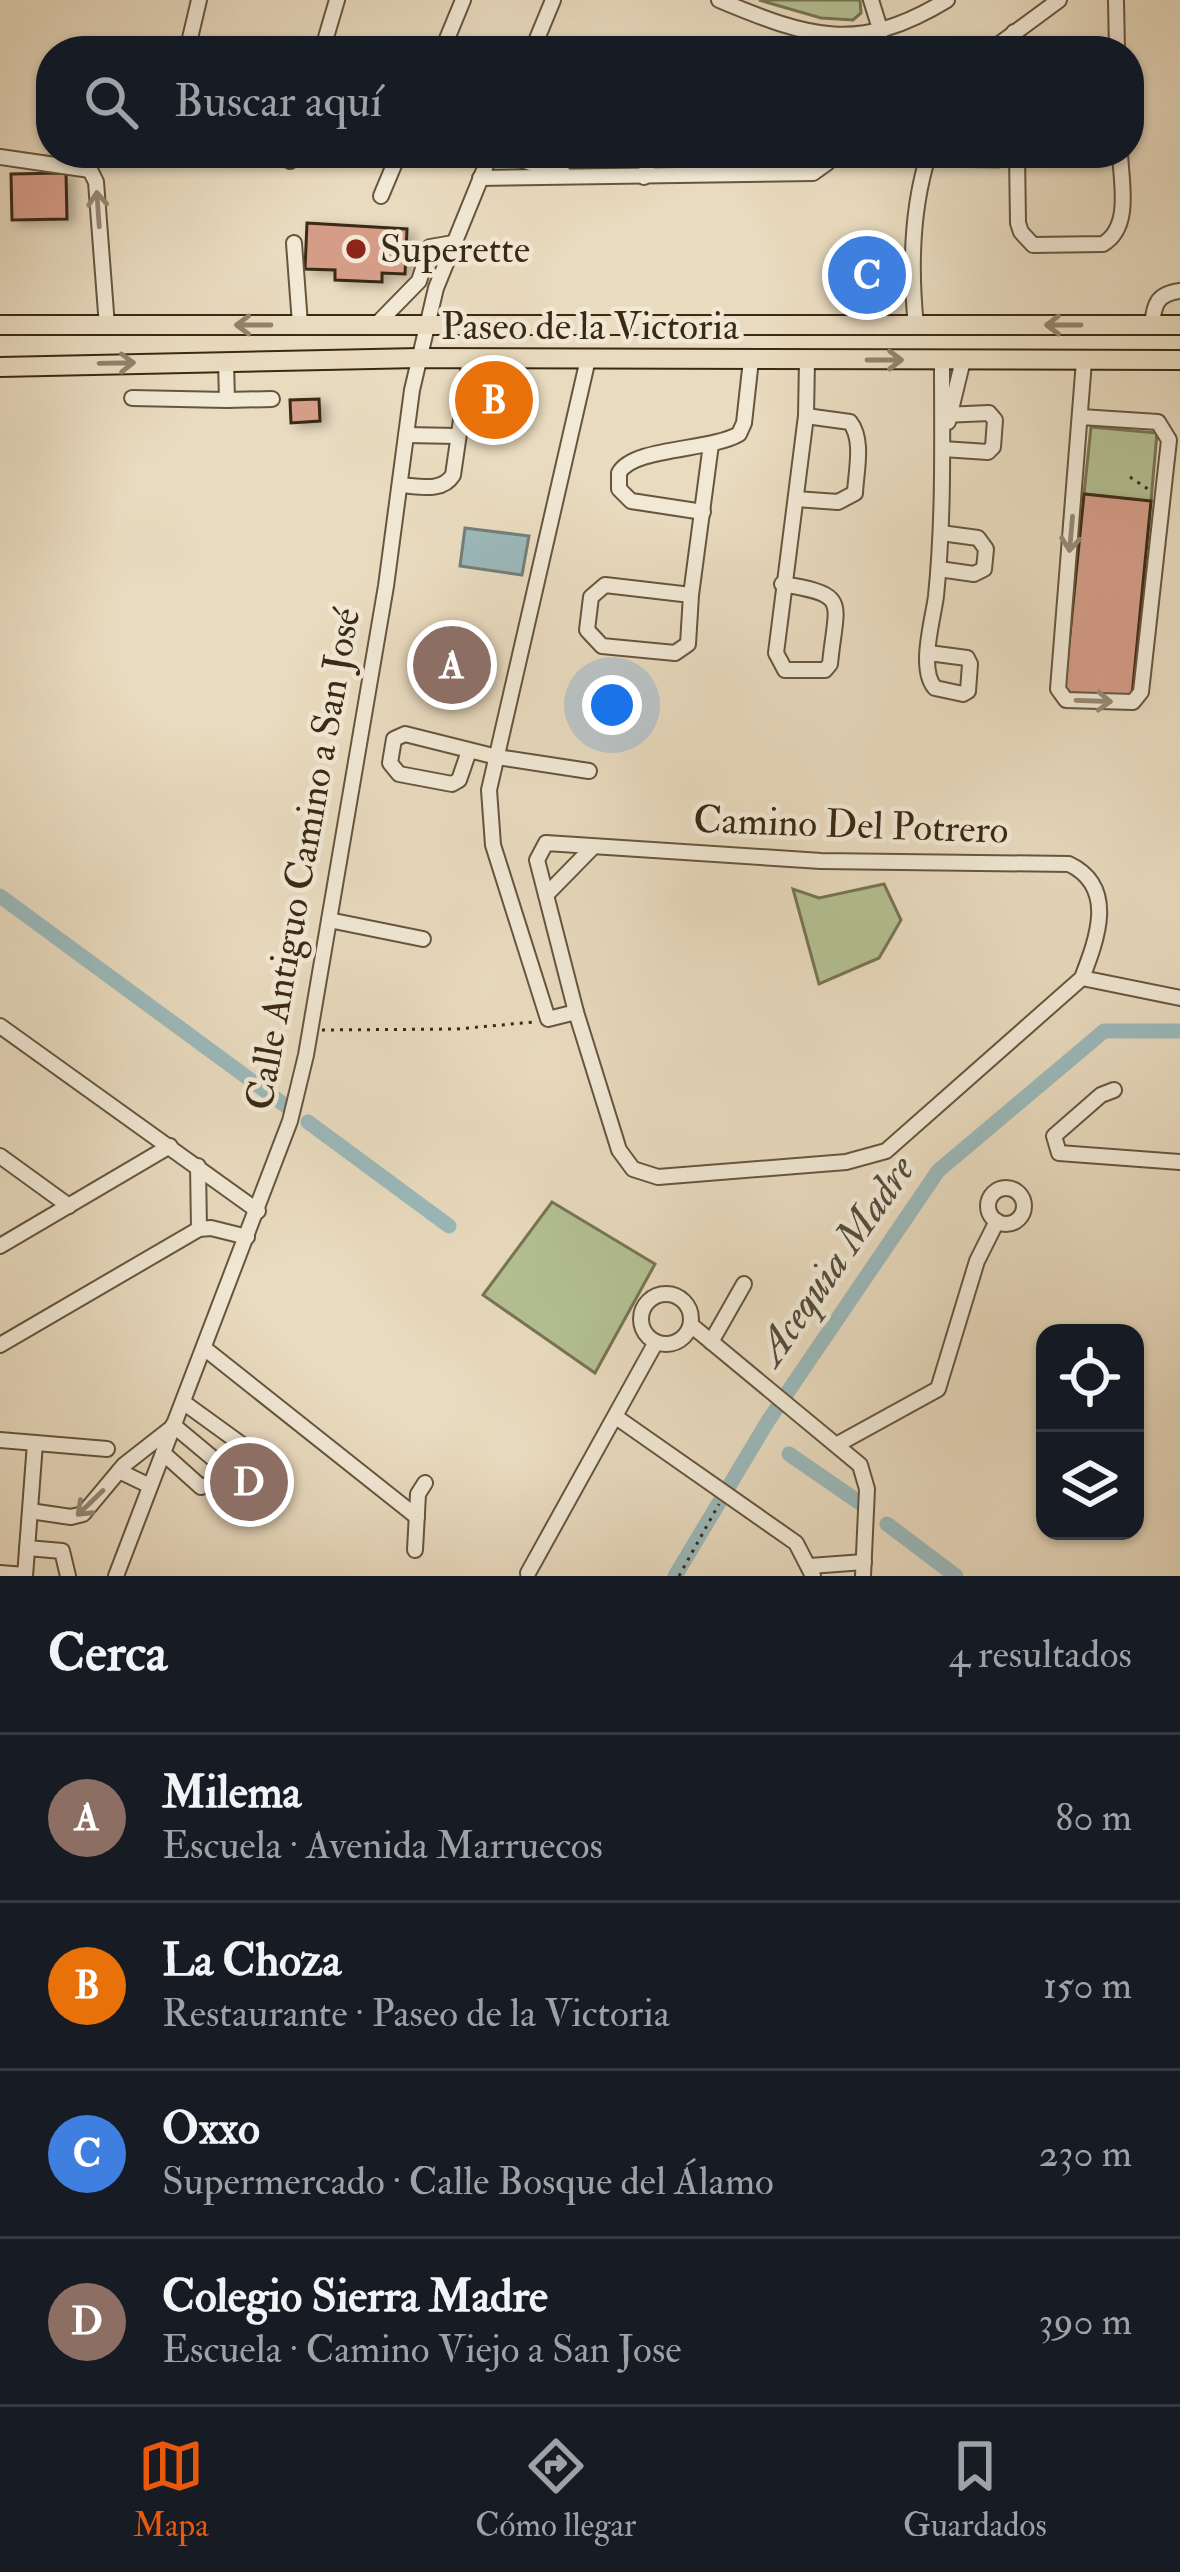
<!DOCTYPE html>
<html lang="es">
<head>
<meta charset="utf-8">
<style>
  :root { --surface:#171b24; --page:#20242c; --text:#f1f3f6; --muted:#9ea1a6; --line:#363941; --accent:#ea580c }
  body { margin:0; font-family:"IM FELL Double Pica",serif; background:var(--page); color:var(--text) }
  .controls { position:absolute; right:36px; bottom:36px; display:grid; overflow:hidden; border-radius:24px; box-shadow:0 3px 9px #0004 }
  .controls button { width:108px; height:108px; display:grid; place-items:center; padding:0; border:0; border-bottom:3px solid var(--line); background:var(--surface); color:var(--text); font:60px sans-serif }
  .you { position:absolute; left:612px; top:705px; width:42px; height:42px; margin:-30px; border:9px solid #fff; border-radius:50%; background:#1a73e8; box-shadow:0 0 0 18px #1a73e833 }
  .badge { display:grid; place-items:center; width:78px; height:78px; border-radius:50%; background:var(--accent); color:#fff; font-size:39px; font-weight:700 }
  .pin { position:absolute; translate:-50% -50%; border:6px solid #fff; box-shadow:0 3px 12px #0006 }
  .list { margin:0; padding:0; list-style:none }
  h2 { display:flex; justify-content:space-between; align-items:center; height:156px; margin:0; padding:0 48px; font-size:51px }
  h2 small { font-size:39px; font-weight:400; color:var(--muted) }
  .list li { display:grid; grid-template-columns:78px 1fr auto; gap:36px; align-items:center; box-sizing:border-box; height:168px; padding:0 48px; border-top:3px solid var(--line) }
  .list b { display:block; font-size:45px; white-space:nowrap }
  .list p { margin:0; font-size:39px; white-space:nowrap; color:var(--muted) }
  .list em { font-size:39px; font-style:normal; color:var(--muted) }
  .icon { flex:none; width:66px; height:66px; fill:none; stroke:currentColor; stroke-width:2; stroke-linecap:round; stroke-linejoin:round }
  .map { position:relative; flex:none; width:1180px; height:1576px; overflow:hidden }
  .search { position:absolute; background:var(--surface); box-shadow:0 3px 9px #0004; left:36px; right:36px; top:36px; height:132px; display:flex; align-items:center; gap:30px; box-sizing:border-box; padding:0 42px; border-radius:48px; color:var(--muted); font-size:45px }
  .sheet { height:828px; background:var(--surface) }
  nav { display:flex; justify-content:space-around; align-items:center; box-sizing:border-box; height:168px; border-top:3px solid var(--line); background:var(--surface); font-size:33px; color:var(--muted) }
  nav a { display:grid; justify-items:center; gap:6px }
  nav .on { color:var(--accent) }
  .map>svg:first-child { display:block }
</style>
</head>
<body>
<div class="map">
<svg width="1180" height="1576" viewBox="0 0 1180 1576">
  <defs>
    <filter id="shadow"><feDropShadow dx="7" dy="4" stdDeviation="6" flood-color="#0004"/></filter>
  </defs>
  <rect width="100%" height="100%" fill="#e9dbbf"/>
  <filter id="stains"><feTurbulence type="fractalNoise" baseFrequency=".00167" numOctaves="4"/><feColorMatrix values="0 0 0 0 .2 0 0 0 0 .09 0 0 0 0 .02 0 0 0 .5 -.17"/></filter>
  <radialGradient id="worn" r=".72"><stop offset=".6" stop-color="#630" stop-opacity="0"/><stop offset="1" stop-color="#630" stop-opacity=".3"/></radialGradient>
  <g fill="#b4c194" stroke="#777554" stroke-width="3">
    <polygon points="759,0 860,0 861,13 853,20 821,18"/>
    <polygon points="580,153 633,153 630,163 574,167"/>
    <polygon points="941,153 999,153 999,167 937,166"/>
    <polygon points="1091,427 1157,433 1151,501 1084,494"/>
    <polygon points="884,884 901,920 879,958 819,984 793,889 819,898"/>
    <polygon points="552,1202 655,1264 595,1373 483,1295"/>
  </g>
  <polygon fill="#9bb9bb" stroke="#747f78" stroke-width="3" points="465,528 529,536 522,575 460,566"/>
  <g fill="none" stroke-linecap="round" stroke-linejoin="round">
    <g stroke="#9bb9bb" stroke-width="15">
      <polyline points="0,896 286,1106"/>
      <polyline points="308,1122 449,1226"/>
      <polyline points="789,1454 863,1505"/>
      <polyline points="887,1524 956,1576"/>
      <polyline points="675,1576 768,1421 938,1171 1104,1031 1180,1031"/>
    </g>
  </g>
  <g fill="#d59c88" stroke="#3a2913" stroke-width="3" filter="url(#shadow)">
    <polygon points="66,173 67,219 12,220 11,174"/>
    <polygon points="307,223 407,229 405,274 382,273 382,282 335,280 335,270 305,269"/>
    <polygon points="319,399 320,421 291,423 290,400"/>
    <polygon points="1084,494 1151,501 1132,696 1064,694"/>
  </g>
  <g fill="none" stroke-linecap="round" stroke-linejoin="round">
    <g stroke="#66563e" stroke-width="18">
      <g id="minor">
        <path d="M719 0C810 38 858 54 947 0"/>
        <polyline points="871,0 881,32"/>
        <polyline points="1116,0 1117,51"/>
        <polyline points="1014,32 1015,51"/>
        <polyline points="187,51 199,0"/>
        <polyline points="322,51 337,0"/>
        <polyline points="442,51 463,0"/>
        <polyline points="532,51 553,0"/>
        <polyline points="613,51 630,51"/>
        <polyline points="990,51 1059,0"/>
        <polyline points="501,153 564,174"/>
        <path d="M1017 153 1018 223 1021 232 1033 245 1103 244C1132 227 1121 182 1120 153"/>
        <polyline points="0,157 90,170 96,182 107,326"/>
        <polyline points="290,161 292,153"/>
        <polyline points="644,177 652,153"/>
        <polyline points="480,178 813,173 827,163 832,153"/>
        <polyline points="381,196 399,153"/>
        <polyline points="294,243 300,324"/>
        <path d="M1152 325C1154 304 1157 294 1180 291"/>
        <polyline points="375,326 419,281 430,247 453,243"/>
        <path d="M916 326C910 268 911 209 929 153"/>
        <polyline points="132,398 227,400 226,362"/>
        <polyline points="227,400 272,399"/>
        <polyline points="1081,417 1158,422 1169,440 1141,692 1133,702 1066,700 1058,689 1084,361"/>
        <polyline points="948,422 963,360"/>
        <polyline points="406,435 458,436"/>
        <polyline points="943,449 988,452 993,447 995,420 989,413 944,415"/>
        <path d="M400 485C418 486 442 493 453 475L470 358"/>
        <path d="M796 499 838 502 855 493C856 471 864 440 850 422L806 416"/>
        <path d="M703 512 631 501 619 489V473C633 447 710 451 739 434L744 423 751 360"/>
        <polyline points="939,569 974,574 984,569 986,549 978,538 941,533"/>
        <path d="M782 584C851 595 836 601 830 664L825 670H785L776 653 806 416 807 360"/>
        <polyline points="691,595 605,585 591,597 587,630 602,646 675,653 688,644 691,595 711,444"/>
        <path d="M929 653 967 658 970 664 968 691 963 694 935 688C918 669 933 620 936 596 944 517 942 439 942 360"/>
        <polyline points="469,751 459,780 452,784 399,774 390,763 394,739 405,734 497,757 589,771"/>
        <path d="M546 843 821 861 1069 864C1117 887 1097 939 1082 978L886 1151 846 1162 658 1177 633 1169 619 1150 576 1012 537 860Z"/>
        <polyline points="546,895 592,848"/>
        <polyline points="329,920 423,939"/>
        <polyline points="1082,978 1180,998"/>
        <polyline points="576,1012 548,1019 493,845 489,790 588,359"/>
        <polyline points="0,1026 258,1211"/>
        <polyline points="1114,1090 1101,1095 1054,1136 1059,1153 1180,1162"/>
        <polyline points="0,1156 69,1206"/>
        <polyline points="198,1166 199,1229"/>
        <circle cx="1006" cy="1206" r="18"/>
        <polyline points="0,1246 170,1146"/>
        <circle cx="666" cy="1319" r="25"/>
        <polyline points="691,1325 860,1465 867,1489 863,1576"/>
        <polyline points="711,1342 744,1284"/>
        <polyline points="0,1345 199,1229 211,1228 247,1237"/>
        <polyline points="204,1348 417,1517"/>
        <polyline points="616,1417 796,1543 813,1576"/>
        <polyline points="173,1425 227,1470"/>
        <polyline points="0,1440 107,1449"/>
        <polyline points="838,1444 938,1389 977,1261 997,1221"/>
        <polyline points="163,1453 201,1487 212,1483 241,1456 241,1444 183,1402"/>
        <polyline points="119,1471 150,1486"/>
        <polyline points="30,1511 71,1517 83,1514 124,1465 170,1429"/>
        <polyline points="27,1548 62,1551 68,1576"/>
        <polyline points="415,1550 418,1494 425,1483"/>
        <polyline points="810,1566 864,1562"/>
        <polyline points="0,1573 25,1575"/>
        <polyline points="528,1573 656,1342"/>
        <polyline points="25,1576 35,1443"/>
        <polyline points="116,1576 290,1121 306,1055 386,586 412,390 436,288 491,153"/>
      </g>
    </g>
    <g stroke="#3a2913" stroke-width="22">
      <g id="major">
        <polyline points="0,325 1180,325"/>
        <polyline points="0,367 419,358 1180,360"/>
      </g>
    </g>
    <g stroke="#3a2913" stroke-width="3" stroke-dasharray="3 6" stroke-linecap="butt">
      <polyline points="1130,477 1148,489"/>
      <polyline points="322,1030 457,1029 534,1022"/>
      <polyline points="679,1576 719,1504"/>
    </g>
    <use href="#minor" stroke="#f1e8d5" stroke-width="14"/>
    <use href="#major" stroke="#e9dbbf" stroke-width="18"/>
  </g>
  <defs><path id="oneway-shaft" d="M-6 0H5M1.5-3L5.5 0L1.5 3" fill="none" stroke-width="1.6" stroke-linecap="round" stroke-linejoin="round" transform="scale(3)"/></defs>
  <g stroke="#968874">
    <use href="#oneway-shaft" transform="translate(98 209) rotate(-94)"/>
    <use href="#oneway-shaft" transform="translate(1071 534) rotate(95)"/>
    <use href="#oneway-shaft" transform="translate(1094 701) rotate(2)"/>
    <use href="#oneway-shaft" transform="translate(90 1503) rotate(136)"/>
  </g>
  <g stroke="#928269">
    <use href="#oneway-shaft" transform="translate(253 325) rotate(180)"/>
    <use href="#oneway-shaft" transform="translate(1063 325) rotate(180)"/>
    <use href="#oneway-shaft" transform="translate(885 360)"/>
    <use href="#oneway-shaft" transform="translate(117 363) rotate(-1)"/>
  </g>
  <circle fill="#8f2418" stroke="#f1e8d5" stroke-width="4.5" cx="356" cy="249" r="12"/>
  <g text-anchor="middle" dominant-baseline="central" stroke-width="9" stroke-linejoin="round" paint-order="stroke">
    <g font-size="39" fill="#3a2913" stroke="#f1e8d5" text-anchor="start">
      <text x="380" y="249">Superette</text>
    </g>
    <g font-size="39" fill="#3a2913" stroke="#f1e8d5">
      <text x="590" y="326">Paseo de la Victoria</text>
      <text transform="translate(851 825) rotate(2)">Camino Del Potrero</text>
      <text transform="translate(303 859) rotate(-80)">Calle Antiguo Camino a San José</text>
    </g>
    <g font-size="42" font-style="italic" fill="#524d3d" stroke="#f1e8d5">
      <text transform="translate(836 1260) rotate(-55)">Acequia Madre</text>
    </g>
  </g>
  <rect width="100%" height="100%" filter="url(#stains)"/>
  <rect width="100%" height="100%" fill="url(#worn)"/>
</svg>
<div class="controls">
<button><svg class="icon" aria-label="locate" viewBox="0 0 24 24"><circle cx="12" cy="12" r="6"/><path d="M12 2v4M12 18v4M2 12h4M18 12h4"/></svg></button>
<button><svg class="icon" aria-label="layers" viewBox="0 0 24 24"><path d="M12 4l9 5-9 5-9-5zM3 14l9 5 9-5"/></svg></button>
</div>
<div class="you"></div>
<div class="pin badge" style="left:452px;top:665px;background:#8d6e63">A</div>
<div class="pin badge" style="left:494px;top:400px;background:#e8710a">B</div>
<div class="pin badge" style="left:867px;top:275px;background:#3f7fe0">C</div>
<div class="pin badge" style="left:249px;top:1482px;background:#8d6e63">D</div>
<div class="search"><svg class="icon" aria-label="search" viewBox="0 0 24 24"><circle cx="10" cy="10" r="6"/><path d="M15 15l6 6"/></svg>Buscar aquí</div>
</div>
<section class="sheet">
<h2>Cerca<small>4 resultados</small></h2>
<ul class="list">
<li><span class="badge" style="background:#8d6e63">A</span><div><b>Milema</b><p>Escuela · Avenida Marruecos</p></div><em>80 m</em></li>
<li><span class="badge" style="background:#e8710a">B</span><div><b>La Choza</b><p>Restaurante · Paseo de la Victoria</p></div><em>150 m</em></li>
<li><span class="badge" style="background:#3f7fe0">C</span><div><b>Oxxo</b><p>Supermercado · Calle Bosque del Álamo</p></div><em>230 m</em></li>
<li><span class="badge" style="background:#8d6e63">D</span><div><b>Colegio Sierra Madre</b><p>Escuela · Camino Viejo a San Jose</p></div><em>390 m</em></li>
</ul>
</section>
<nav>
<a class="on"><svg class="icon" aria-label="map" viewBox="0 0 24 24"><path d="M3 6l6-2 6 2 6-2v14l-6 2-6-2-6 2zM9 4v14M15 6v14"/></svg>Mapa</a>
<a><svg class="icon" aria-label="directions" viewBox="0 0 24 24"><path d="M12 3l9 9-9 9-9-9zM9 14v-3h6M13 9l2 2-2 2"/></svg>Cómo llegar</a>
<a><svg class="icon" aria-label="saved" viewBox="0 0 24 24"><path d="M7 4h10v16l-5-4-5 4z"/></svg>Guardados</a>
</nav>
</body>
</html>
